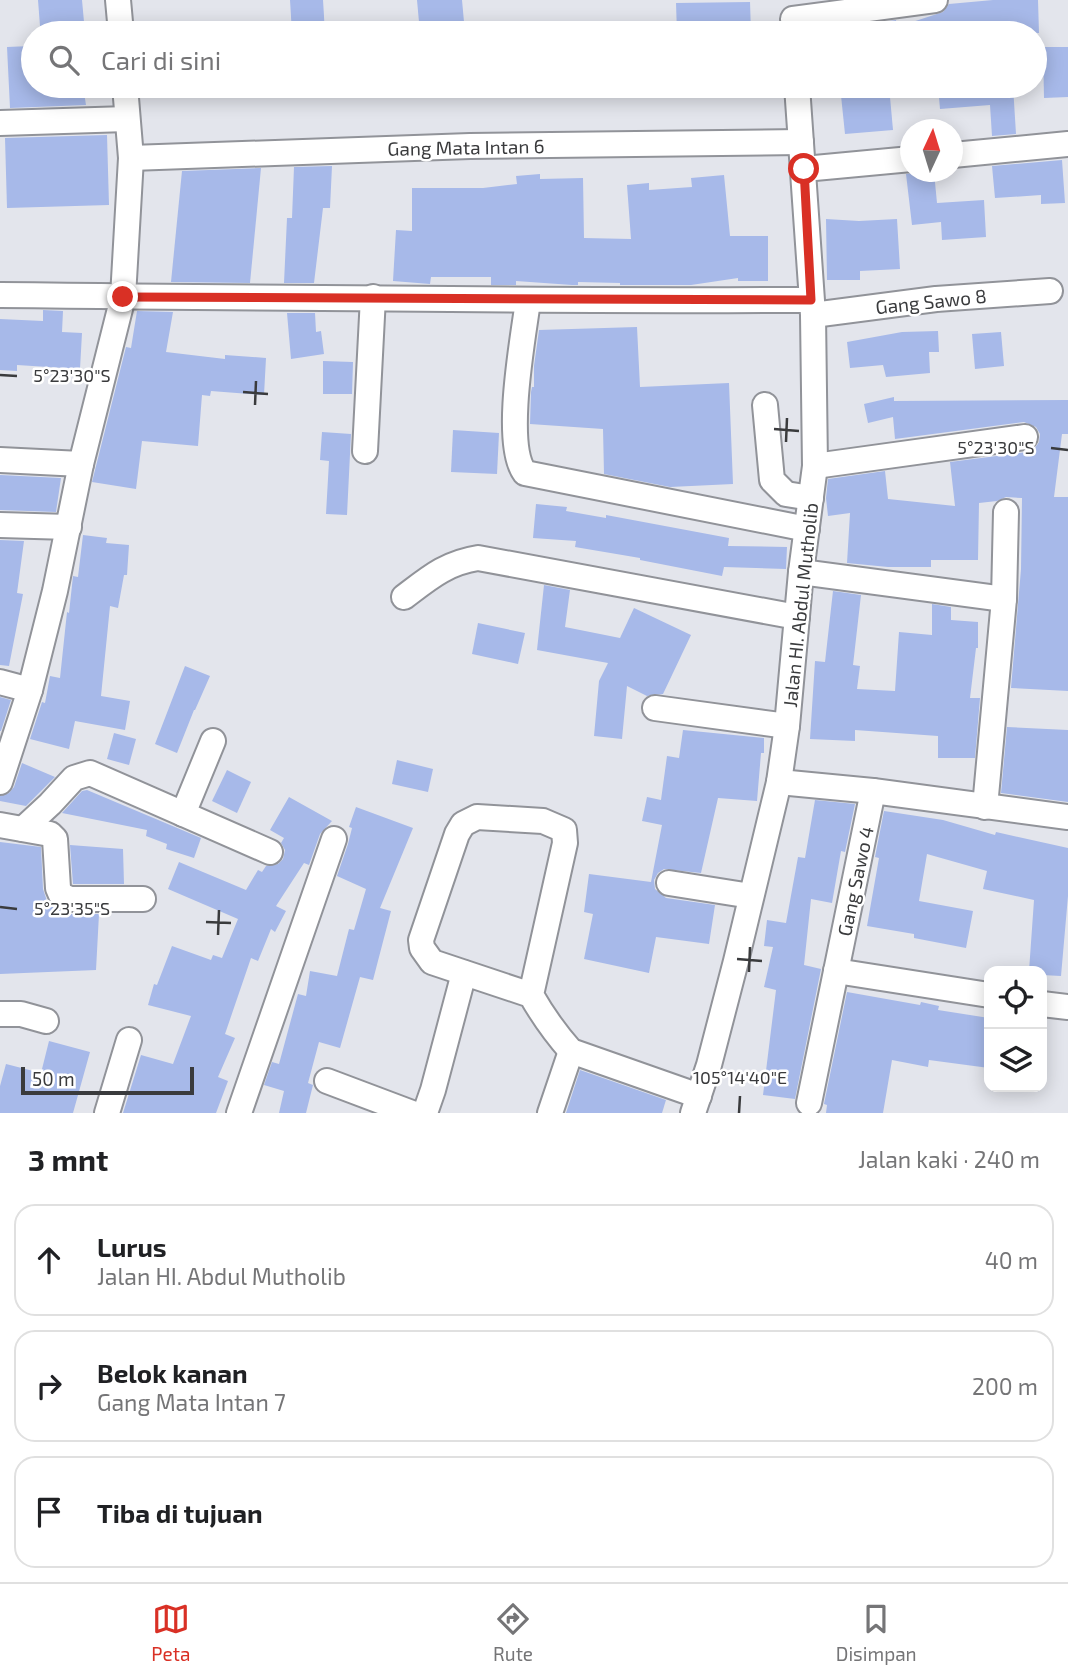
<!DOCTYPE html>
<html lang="id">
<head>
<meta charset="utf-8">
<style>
  :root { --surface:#fff; --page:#f2f2f2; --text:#202124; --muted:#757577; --line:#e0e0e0; --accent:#d93025 }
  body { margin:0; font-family:"Exo 2",sans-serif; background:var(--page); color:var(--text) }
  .controls { position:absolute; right:21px; bottom:21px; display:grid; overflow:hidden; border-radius:14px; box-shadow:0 4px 18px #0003 }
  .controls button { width:63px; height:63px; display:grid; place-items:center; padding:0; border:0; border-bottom:2px solid var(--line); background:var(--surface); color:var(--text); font:35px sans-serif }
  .compass { position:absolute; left:900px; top:119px; width:63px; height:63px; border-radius:50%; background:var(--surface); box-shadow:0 4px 18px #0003; rotate:4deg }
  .scale { position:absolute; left:21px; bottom:18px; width:173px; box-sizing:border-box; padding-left:7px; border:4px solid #3a3b3d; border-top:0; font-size:19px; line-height:24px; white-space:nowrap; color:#3a3b3d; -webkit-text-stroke:5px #fff; paint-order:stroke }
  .stop { position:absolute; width:21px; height:21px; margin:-16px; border:5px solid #d93025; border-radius:50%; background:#fff }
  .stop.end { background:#d93025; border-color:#fff; box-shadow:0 2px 7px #0008 }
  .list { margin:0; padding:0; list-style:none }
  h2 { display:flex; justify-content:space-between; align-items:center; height:91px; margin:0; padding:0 28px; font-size:30px }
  h2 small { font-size:23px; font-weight:400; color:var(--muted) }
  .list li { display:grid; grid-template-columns:46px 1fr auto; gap:21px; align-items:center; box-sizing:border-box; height:112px; margin:0 14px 14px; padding:0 14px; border:2px solid var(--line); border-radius:21px }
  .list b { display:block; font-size:26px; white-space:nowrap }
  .list p { margin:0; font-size:23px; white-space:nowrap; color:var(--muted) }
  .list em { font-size:23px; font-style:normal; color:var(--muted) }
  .icon { flex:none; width:38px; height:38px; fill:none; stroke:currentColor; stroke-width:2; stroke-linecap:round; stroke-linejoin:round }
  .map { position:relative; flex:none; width:1068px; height:1113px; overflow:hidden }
  .search { position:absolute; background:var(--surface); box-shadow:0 4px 18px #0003; left:21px; right:21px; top:21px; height:77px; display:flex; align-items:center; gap:18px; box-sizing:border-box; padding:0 24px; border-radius:38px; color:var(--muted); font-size:26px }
  .sheet { height:469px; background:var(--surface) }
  nav { display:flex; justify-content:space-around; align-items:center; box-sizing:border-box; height:98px; border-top:2px solid var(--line); background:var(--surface); font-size:19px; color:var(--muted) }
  nav a { display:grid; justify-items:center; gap:4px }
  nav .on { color:var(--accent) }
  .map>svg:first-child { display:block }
</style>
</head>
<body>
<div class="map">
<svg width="1068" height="1113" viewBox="0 0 1068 1113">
  <rect width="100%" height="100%" fill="#e3e5ec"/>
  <g fill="#a7b9e9">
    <polygon points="38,0 82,0 84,22 40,26"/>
    <polygon points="290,0 323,0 325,33 292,33"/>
    <polygon points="417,0 462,0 465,33 420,33"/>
    <polygon points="993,0 1038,0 1039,33 825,33 825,30 896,20 897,27 943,12 949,4"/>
    <polygon points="750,2 751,33 677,33 676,3"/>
    <polygon points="31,46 33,86 83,86 86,105 10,108 7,47"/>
    <polygon points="1043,47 1068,47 1068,97 1044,98"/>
    <polygon points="840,86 889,86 893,130 845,134"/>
    <polygon points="938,86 1013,86 1016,134 992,136 990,105 940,109"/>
    <polygon points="107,135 109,205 7,208 5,138"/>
    <polygon points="1062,160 1065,203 1041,204 1041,195 995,198 992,166"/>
    <polygon points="332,166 330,208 323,208 314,283 284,283 287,218 292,218 294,167"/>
    <polygon points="261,168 250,283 171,282 182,171"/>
    <polygon points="919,172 934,172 937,203 984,200 986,237 942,240 941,222 912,225 906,174"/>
    <polygon points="540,174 540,179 583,178 584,238 631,239 627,185 649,183 649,190 692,187 691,178 724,175 730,236 768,236 768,281 738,281 738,278 691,285 620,285 620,283 578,282 578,285 572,285 516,281 516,285 491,285 491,277 431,277 430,284 393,281 396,230 412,231 412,188 483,188 517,184 516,176"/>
    <polygon points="826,219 859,221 897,219 900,269 860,271 860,280 827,280"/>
    <polygon points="43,310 63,311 62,332 82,333 80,369 17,365 17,371 0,370 0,319 43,321"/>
    <polygon points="137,311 173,312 166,352 225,359 225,355 266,358 264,395 211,391 210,396 202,395 198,446 142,441 136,489 92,482 126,347 131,348"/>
    <polygon points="287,313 315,313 316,332 321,331 324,354 291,359"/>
    <polygon points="637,327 640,387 729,383 733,484 670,487 604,474 603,429 530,424 531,392 532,387 534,387 534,366 539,330"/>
    <polygon points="938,331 939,352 929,352 930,373 886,377 883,365 850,368 847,342 902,332"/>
    <polygon points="1001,332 1004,366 975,369 972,334"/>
    <polygon points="323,361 353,362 352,394 323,394"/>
    <polygon points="894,397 894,401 1068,400 1068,434 1062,434 1054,497 1068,497 1068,691 1011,688 1021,569 1022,498 1006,497 997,501 979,503 978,560 931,560 931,567 888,567 847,563 850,513 828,516 826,498 828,479 885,471 888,499 955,506 950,462 1027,452 1035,448 1039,442 1040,434 1036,427 1024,422 895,439 893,417 868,423 864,404"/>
    <polygon points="453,430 499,433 497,474 451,472"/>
    <polygon points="322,432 351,434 347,515 326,514 329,461 320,460"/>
    <polygon points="0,475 61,478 56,512 0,510"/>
    <polygon points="536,504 567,507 566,511 606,518 606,515 729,538 728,546 787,547 786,569 724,567 722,576 640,560 640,558 575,547 576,541 533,538"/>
    <polygon points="83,535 107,538 106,543 129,545 127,575 124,575 118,608 110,606 101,696 130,701 125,730 75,721 69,749 30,739 42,702 45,703 50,676 60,678 67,612 69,613 73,576 78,577"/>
    <polygon points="0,540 24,541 17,593 23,594 9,666 0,665"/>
    <polygon points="544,585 570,590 565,627 620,638 634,608 691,635 663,694 647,696 627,686 622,739 594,736 599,681 608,663 537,650"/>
    <polygon points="833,591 861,595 853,665 860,666 857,689 895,691 899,632 932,635 932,604 951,607 951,620 978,622 978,648 976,648 970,698 980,698 975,758 938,758 938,736 855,730 855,741 810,739 815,661 825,662"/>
    <polygon points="478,623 525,633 518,664 472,654"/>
    <polygon points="185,666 210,676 195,710 194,710 177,753 155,744"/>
    <polygon points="0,697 11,700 1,731 0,731"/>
    <polygon points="1007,727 1068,730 1068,802 1001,793"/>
    <polygon points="683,730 764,738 764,753 761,753 757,801 718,798 701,873 664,869 658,873 654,880 655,889 666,898 715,905 709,944 656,937 649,973 584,959 593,914 584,912 589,874 651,882 662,825 642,821 647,797 661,800 667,756 679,758"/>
    <polygon points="114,733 136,739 129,765 107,759"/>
    <polygon points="397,760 433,769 428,792 392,784"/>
    <polygon points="22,763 55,777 26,806 0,801 0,796 9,793 14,787"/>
    <polygon points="227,770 251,782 237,813 212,801"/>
    <polygon points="87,790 201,838 194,858 166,849 167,844 146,836 147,830 62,813 82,791"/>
    <polygon points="289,797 332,821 320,834 309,865 304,863 276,906 286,911 275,932 271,929 258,961 251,958 225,1034 235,1038 218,1077 228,1081 216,1113 123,1113 141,1055 173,1064 191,1016 148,1005 154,984 157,985 172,946 211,960 213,955 222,958 238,919 168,889 179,862 246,890 258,870 262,872 266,866 278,864 283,859 285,850 281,843 284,838 270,830"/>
    <polygon points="815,800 855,804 845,852 841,851 832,903 811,899 804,965 821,969 795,1099 763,1095 776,990 764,987 773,947 764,946 767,920 786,923 798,857 805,858"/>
    <polygon points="356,807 413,828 380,908 391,911 373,980 360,977 340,1048 319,1042 308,1083 313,1085 306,1113 279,1113 284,1091 264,1085 272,1062 279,1064 298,994 306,996 310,971 337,976 349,929 354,930 366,889 337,876 348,844 352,828 349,827"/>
    <polygon points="884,811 943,820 995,835 996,832 1068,848 1068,896 1061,976 1042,975 1042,971 1029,971 1034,900 983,889 987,871 927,854 919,901 973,911 966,948 914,938 914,934 867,926 879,858 875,857"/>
    <polygon points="0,842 41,847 43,889 47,901 54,908 69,914 99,914 96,970 0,974"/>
    <polygon points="70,845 123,849 124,884 73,884"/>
    <polygon points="847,992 920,1005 921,1002 939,1006 938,1010 989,1018 989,1068 929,1060 928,1067 892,1060 883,1113 826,1113 827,1105 824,1104"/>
    <polygon points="49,1041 90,1052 73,1113 0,1113 0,1086 6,1064 41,1073"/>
    <polygon points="580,1070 666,1100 662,1113 566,1113"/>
  </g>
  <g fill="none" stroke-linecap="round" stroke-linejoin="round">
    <g stroke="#919399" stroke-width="28">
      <g id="minor">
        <polyline points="118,0 121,33"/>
        <polyline points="793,19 935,0"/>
        <polyline points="0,123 127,119"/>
        <polyline points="953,155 1068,144"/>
        <polyline points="131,158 470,146 801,142"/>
        <polyline points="804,169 911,159"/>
        <path d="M0 295C270 298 540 301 811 300"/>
        <path d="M528 301C523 338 503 445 525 473L807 529"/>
        <polyline points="813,315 936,299 1050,291"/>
        <polyline points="765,405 772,480 786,494 811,498"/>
        <polyline points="365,451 373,297"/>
        <polyline points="0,460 81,464"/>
        <polyline points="815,466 1025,437"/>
        <polyline points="0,525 69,527"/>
        <polyline points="801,572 1004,599 985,807"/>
        <path d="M404 597C429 578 446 563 478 558L797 617"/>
        <polyline points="1004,599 1006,512"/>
        <polyline points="0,682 30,690"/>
        <polyline points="655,708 787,726"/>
        <polyline points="0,782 30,690 55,591 81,464 123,297 131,158 125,86"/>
        <polyline points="779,782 873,791 1068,817"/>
        <polyline points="183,814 213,741"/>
        <polyline points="0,825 50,834 55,839 58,888 61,895 70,899 143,899"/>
        <polyline points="23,829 50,804 74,778 90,773 270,852"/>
        <polyline points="669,883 751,896"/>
        <polyline points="836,971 989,995"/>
        <path d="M531 995 432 962 422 948 421 940 457 834 463 824 477 817 543 821 564 830 565 843 531 995C543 1016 555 1033 571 1051L699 1096"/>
        <polyline points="1042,1004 1068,1007"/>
        <polyline points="0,1014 21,1014 46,1021"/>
        <polyline points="327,1081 412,1113"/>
        <polyline points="809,1103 873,791"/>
        <polyline points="107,1113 129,1040"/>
        <polyline points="239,1113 334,839"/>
        <polyline points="425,1113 433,1090 464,973"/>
        <polyline points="550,1113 571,1051"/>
        <polyline points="693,1113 709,1065 736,961 779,782 787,726 801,572 815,466 813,315 797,86"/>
      </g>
    </g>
    <use href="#minor" stroke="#fff" stroke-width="24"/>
  </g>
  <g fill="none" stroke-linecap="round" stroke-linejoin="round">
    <path stroke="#d93025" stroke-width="9" d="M123 297C352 297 581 301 811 300L804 169"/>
  </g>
  <path fill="none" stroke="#3a3b3d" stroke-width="2.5" d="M0 375 17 376M243 392 268 394M255 405 256 381M774 429 799 431M786 442 787 418M1051 448 1068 450M0 907 17 909M206 922 231 923M218 935 219 910M737 959 762 961M749 972 750 947M739 1113 740 1096"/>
  <g text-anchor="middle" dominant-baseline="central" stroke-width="5" stroke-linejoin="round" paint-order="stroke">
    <g font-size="19" fill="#3a3b3d" stroke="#fff">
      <text transform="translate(466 147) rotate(-1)">Gang Mata Intan 6</text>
      <text transform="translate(931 301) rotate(-6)">Gang Sawo 8</text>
      <text transform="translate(800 605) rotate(-84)">Jalan HI. Abdul Mutholib</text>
      <text transform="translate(855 881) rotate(-78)">Gang Sawo 4</text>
    </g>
  </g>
  <g font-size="18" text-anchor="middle" fill="#3a3b3d" stroke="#fff" stroke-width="5" stroke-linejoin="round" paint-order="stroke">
    <text x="72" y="382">5°23'30"S</text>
    <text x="996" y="454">5°23'30"S</text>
    <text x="72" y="915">5°23'35"S</text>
    <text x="740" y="1084">105°14'40"E</text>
  </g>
</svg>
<div class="controls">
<button><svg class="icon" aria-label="locate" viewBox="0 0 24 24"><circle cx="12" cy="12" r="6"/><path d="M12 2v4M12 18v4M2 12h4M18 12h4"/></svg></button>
<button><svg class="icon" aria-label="layers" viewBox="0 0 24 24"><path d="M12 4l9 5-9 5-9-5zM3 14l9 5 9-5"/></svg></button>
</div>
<svg class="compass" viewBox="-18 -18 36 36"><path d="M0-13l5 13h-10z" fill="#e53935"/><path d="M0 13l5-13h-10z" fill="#757577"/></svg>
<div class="scale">50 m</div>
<div class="stop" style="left:804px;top:169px"></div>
<div class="stop end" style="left:123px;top:297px"></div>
<div class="search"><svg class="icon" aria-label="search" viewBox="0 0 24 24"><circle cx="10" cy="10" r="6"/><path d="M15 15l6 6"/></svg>Cari di sini</div>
</div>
<section class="sheet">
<h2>3 mnt<small>Jalan kaki · 240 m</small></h2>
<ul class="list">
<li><svg class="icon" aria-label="ahead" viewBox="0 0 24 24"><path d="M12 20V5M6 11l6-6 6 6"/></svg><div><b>Lurus</b><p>Jalan HI. Abdul Mutholib</p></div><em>40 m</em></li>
<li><svg class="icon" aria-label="right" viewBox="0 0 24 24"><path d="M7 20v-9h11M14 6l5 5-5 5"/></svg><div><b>Belok kanan</b><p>Gang Mata Intan 7</p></div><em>200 m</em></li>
<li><svg class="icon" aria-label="arrive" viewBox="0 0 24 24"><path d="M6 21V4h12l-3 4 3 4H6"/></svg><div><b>Tiba di tujuan</b></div></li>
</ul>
</section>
<nav>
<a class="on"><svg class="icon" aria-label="map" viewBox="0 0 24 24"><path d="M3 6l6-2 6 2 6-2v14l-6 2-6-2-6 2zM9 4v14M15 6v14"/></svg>Peta</a>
<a><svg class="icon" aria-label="directions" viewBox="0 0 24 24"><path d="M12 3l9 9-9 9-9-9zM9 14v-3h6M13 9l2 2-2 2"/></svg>Rute</a>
<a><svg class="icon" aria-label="saved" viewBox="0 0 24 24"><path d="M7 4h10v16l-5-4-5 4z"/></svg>Disimpan</a>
</nav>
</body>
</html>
